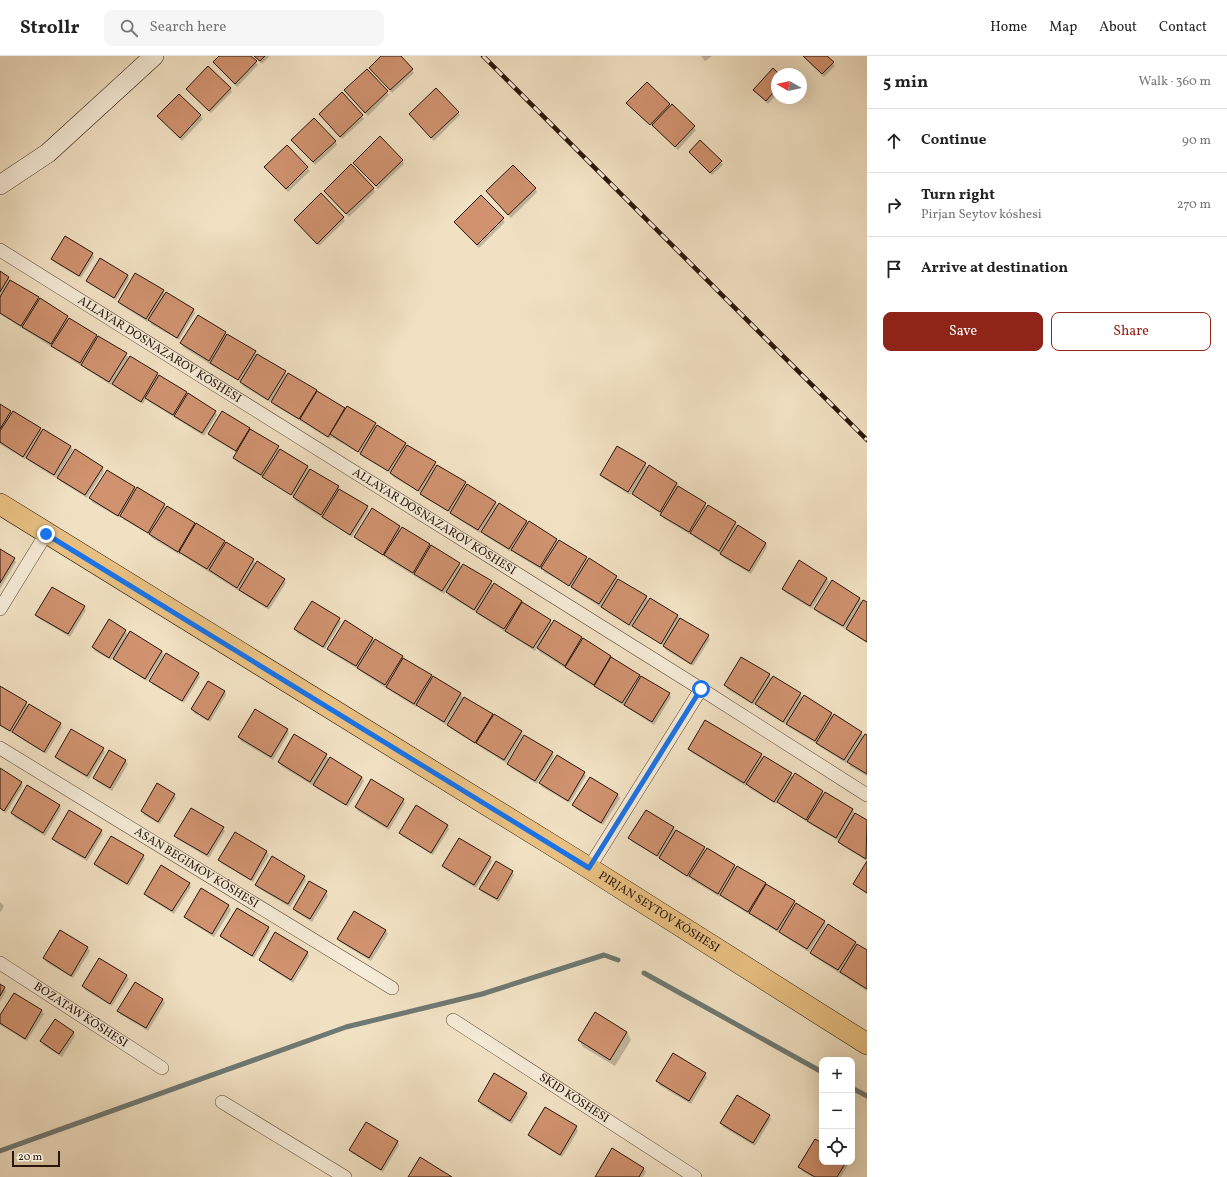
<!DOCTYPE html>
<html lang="en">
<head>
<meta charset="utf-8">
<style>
  :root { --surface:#fff; --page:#f6f6f6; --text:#222; --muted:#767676; --line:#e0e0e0; --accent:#8f2418 }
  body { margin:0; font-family:Vollkorn,serif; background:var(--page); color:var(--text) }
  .controls { position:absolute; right:12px; bottom:12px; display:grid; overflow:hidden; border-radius:8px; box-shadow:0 4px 16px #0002 }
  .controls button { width:36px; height:36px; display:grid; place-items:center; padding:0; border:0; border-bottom:1px solid var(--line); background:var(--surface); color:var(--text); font:20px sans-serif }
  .compass { position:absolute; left:771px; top:12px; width:36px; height:36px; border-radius:50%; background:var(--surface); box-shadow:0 4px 16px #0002; rotate:279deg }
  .scale { position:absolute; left:12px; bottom:10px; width:48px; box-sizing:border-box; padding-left:4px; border:2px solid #29150a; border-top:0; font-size:11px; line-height:14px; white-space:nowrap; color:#29150a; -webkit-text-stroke:3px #f6ecd8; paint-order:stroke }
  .stop { position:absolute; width:12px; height:12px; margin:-9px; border:3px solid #1a73e8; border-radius:50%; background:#fff }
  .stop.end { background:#1a73e8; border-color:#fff; box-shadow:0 1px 4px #0008 }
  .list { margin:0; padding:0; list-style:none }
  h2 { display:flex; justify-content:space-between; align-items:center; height:52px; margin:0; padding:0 16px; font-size:17px }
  h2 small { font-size:13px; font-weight:400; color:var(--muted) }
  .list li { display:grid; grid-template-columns:26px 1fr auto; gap:12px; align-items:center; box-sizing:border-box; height:64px; padding:0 16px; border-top:1px solid var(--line) }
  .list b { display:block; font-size:15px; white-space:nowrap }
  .list p { margin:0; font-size:13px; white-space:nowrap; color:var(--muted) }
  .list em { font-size:13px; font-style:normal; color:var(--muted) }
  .actions { display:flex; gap:8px; padding:12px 16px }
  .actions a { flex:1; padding:9px 0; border:1px solid var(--accent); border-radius:8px; text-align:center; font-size:14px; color:var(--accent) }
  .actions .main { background:var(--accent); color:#fff }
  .icon { flex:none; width:22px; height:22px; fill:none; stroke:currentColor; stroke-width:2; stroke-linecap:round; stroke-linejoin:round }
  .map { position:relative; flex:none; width:867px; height:1121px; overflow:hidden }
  header { display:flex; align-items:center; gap:24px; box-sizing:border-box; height:56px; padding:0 20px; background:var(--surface); border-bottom:1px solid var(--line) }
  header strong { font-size:19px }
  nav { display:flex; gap:22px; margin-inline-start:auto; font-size:14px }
  .search { width:280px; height:36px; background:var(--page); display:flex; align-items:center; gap:10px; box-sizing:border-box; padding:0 14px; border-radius:8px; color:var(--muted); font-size:15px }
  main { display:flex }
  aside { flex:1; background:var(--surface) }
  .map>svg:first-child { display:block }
</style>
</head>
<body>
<header>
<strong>Strollr</strong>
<div class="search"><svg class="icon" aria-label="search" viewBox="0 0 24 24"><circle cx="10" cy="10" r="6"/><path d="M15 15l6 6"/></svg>Search here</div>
<nav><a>Home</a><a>Map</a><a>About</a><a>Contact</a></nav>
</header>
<main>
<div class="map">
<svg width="867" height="1121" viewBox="0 0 867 1121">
  <rect width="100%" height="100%" fill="#f1e1c3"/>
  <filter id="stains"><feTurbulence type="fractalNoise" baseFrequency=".005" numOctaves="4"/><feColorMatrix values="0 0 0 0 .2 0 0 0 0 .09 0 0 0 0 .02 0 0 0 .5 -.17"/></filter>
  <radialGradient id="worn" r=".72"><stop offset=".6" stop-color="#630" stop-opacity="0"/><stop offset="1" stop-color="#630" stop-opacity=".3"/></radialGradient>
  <g fill="#0003">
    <polygon points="220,0 250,0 258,9 237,31 214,7"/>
    <polygon points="254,0 270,0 262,8"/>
    <polygon points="383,0 400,0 414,17 392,37 370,12"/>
    <polygon points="701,0 712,0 705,5"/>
    <polygon points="803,0 826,0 835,10 824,21"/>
    <polygon points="367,14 389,39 368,60 345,35"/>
    <polygon points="773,14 778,18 777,38 768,48 754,34"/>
    <polygon points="230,32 232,36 211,57 188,33"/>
    <polygon points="179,39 203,63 182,85 159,61"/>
    <polygon points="669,49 670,51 672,49 696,74 678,94 630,50"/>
    <polygon points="458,56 460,59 434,85 410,59"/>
    <polygon points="320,58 362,60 364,63 342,83"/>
    <polygon points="335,85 337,89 315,109 295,87"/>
    <polygon points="287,90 310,115 288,136 267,114"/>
    <polygon points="690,96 721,105 723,109 712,119"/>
    <polygon points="402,104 404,108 378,133 354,107"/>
    <polygon points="373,132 375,136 349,161 325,135"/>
    <polygon points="535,133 537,136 511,162 487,136"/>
    <polygon points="481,140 505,166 479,192 457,169"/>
    <polygon points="343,162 345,165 319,190 295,164"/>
    <polygon points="92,198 94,201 81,222 54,206 52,203"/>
    <polygon points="0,216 39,245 126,298 129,303 157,318 187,339 215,355 217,359 204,380 148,345 146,342 143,348 115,331 112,327 111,329 0,258"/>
    <polygon points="128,220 129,223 116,244 90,228 88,225"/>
    <polygon points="163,235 165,239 166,237 194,254 195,257 179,284 151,268 149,264 148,266 121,249 119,246"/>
    <polygon points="225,277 255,296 257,300 285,316 287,320 289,318 346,354 375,368 377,372 405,387 407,391 435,407 437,411 495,446 498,451 556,483 558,486 586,502 588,505 616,520 618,524 646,541 649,546 678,560 680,564 708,580 710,583 693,610 666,594 663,589 635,573 633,568 631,571 574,534 572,531 544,516 542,512 542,514 514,497 513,494 511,496 484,479 482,475 480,477 453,460 451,457 423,441 421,437 393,421 391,417 363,401 361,398 331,381 330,383 274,349 271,344 270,346 243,330 241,326 213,310 183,291 181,287"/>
    <polygon points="0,349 12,358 40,373 42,376 43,374 71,391 73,394 58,419 102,411 104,415 87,442 60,425 57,420 56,422 29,405 27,401 25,403 0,388"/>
    <polygon points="249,373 308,411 310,415 338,431 340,434 367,451 369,454 352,481 296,445 293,440 236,405 234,402 237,397 211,381 209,378"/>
    <polygon points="645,408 648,413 677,427 678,431 705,448 707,452 708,450 766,487 767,491 751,518 723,501 721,498 694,481 691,477 691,479 663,462 662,458 635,441 632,436 630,439 603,422 601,419"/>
    <polygon points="134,432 136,435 137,432 196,470 253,504 256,508 284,524 286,527 269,554 242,537 240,533 239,535 182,499 181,497 180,499 152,482 150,479 123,463 121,460 120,462 92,446 90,442"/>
    <polygon points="399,471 401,474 402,472 459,507 462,512 491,526 493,530 550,564 552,568 581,582 639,619 641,622 669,638 671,641 654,669 540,596 537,592 535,595 479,559 477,555 476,556 449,540 446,535 444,538 387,503 386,500 385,501 357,484 355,481"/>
    <polygon points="0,494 14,503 16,506 0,533"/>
    <polygon points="827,522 829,526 812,553 785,536 783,533"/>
    <polygon points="860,543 862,548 867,548 867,587 849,576 846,571 845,573 817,556 816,553"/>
    <polygon points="84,551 86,554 70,581 38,562 36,559"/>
    <polygon points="339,563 341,566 325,593 297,577 295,573"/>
    <polygon points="125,574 128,579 162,595 164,599 147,625 116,606 113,602 111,604 95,595 93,592"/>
    <polygon points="372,582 374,586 402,601 432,623 433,621 461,638 463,642 446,669 417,649 416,651 389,634 360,615 358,612 358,613 330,596 328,593"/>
    <polygon points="198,617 200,621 184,647 152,628 150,625"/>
    <polygon points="769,619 772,623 800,638 803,643 861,676 864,681 867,680 867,720 850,710 848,705 846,707 819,690 817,687 817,688 789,671 786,667 785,668 758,652 756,647 754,649 727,633 725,629"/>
    <polygon points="208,626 225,636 226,639 210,666 194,657 192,653"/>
    <polygon points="0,632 26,647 28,651 29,649 60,668 62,671 46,698 15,679 13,676 12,677 0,670"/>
    <polygon points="465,642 521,676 523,679 506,707 450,672 448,669"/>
    <polygon points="287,674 289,677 273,704 241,685 239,681"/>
    <polygon points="103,693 105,696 89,723 58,704 56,701"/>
    <polygon points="689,693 761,699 763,702 791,718 793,722 822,736 824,739 825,737 853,754 855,758 867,765 867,805 841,789 839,785 810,768 809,765 808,766 780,749 778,746 776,748 749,732 747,728 746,730 691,696"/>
    <polygon points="110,695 126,705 128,708 112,735 96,725 94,722"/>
    <polygon points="552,697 554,700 537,728 510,711 508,708"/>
    <polygon points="326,699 329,704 362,721 364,725 348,751 316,732 313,728 312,729 281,710 279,706"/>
    <polygon points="0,714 21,727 23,730 6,757 0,753"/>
    <polygon points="584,717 586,720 570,747 542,731 540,727"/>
    <polygon points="590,722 618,739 620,742 603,769 576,753 574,749"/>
    <polygon points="174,738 176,742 160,768 144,759 142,755"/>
    <polygon points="403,743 405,747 389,774 358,755 356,751"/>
    <polygon points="59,749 61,753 45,780 14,761 12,757"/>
    <polygon points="646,755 674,772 676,776 704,792 706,795 765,828 794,846 796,850 824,865 826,869 809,896 782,879 780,875 779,877 723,842 721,839 720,841 692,824 690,820 689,822 662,805 660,802 632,786 630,782"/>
    <polygon points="447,769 449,773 433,799 402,780 400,777"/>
    <polygon points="223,772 225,775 209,802 177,783 175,780"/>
    <polygon points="101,775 103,778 87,805 55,786 54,783"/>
    <polygon points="235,777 267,796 269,799 253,826 221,807 219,804"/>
    <polygon points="143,800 145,803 129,830 97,811 96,808"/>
    <polygon points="490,802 492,805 476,832 445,813 443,810"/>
    <polygon points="867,807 867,838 856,831 854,828"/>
    <polygon points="512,816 514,819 499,846 482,836 480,833"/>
    <polygon points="304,821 306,824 290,851 258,832 256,829"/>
    <polygon points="189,827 191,831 174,858 147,841 145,838"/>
    <polygon points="201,833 229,850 231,854 214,881 187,864 185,861"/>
    <polygon points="326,836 328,840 312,866 296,856 294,853"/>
    <polygon points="0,846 4,850 0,857"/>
    <polygon points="237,853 268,872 270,875 254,902 223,883 221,880"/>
    <polygon points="354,856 386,875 388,878 371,905 340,886 338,883"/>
    <polygon points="60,875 88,892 90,895 73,922 46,906 44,902"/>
    <polygon points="855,887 867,895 867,935 813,900 811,897"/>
    <polygon points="307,896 309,900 293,927 262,907 260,904"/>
    <polygon points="99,903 127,920 129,923 112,950 85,934 83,930"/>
    <polygon points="135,927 163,944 165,947 148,975 120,958 119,955"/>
    <polygon points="0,929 6,935 0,946"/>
    <polygon points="14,938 42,955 44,958 27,985 0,969 0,961"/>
    <polygon points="73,976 75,980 62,1001 43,989 42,985"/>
    <polygon points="627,976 631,984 615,1010 583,991 579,984"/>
    <polygon points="705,1018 707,1021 691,1048 659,1029 658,1025"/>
    <polygon points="526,1038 528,1041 512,1068 481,1049 479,1045"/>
    <polygon points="545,1052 576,1071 578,1075 562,1101 531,1082 529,1079"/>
    <polygon points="769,1060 771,1063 755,1090 723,1071 721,1067"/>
    <polygon points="366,1067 398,1086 399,1089 383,1116 352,1097 350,1094"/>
    <polygon points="822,1088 822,1106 849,1107 841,1121 812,1121 802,1115 800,1111"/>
    <polygon points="612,1094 644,1113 646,1116 643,1121 596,1121"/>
  </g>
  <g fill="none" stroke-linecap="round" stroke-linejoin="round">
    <g stroke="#6e7973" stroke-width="5">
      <polyline points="644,917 822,1016"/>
      <polyline points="852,1032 867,1040"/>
      <polyline points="0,1095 346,971 482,938 604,899 618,904"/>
    </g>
  </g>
  <g fill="#d0926f" stroke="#29150a">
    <polygon points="219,0 251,0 257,5 235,28 213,6"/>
    <polygon points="254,0 265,0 260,5"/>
    <polygon points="381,0 401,0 413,13 390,34 369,12"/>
    <polygon points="803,0 827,0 834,6 822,18"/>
    <polygon points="208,10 231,32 209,55 186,33"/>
    <polygon points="773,12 779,18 777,18 777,32 766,45 753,34"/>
    <polygon points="367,13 388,35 365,57 344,34"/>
    <polygon points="647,26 670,48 650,69 626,47"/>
    <polygon points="436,32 459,56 431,82 409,58"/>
    <polygon points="342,36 363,59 340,81 319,58"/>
    <polygon points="179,38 201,59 180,82 157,60"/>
    <polygon points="672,48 695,70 675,91 652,69"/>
    <polygon points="314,62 336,85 313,106 291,84"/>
    <polygon points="380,80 403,104 376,130 353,107"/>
    <polygon points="700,84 722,105 710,117 689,96"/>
    <polygon points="287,89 308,111 286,133 264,111"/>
    <polygon points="351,108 374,132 346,158 324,135"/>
    <polygon points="513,109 536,132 508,159 486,135"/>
    <polygon points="321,137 344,161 317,188 294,164"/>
    <polygon points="481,139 504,162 477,189 454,166"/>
    <polygon points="65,180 93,197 79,220 51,203"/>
    <polygon points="100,202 128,219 114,242 86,225"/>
    <polygon points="0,215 9,221 0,236"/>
    <polygon points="135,217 164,234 146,263 118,246"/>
    <polygon points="10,224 39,241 21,270 0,257 0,241"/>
    <polygon points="166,236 194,253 177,282 148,264"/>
    <polygon points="40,242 68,260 51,288 22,271"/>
    <polygon points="198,259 226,276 209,305 180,287"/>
    <polygon points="69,262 97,279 80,307 51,290"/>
    <polygon points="227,278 256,295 238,324 210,307"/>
    <polygon points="98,280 127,297 109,326 81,309"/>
    <polygon points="257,298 286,315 268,344 240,326"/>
    <polygon points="130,300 158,317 141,346 112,328"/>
    <polygon points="288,317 317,334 299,363 271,346"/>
    <polygon points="159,319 187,336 173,359 145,342"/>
    <polygon points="317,335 345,352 328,381 300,363"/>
    <polygon points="188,337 216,355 202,377 174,360"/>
    <polygon points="0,348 11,355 0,373"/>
    <polygon points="347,350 376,367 358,396 330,378"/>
    <polygon points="13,355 41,372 23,401 0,386 0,375"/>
    <polygon points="222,355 250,372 236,395 208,378"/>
    <polygon points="377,369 406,387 388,415 360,398"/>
    <polygon points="43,373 71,390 54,419 26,402"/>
    <polygon points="250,373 279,390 261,419 233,402"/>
    <polygon points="407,389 436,406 418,435 390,417"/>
    <polygon points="617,390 646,407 628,436 600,419"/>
    <polygon points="75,393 103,411 85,439 57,422"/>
    <polygon points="280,393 308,410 291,439 262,421"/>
    <polygon points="437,409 466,426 448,455 420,438"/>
    <polygon points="649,409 677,427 660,456 632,438"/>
    <polygon points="310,413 339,430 321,459 293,441"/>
    <polygon points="107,414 135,431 118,460 89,442"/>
    <polygon points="467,428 496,446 478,474 450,457"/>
    <polygon points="678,430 706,447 689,476 660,459"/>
    <polygon points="137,431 165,448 148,477 120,460"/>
    <polygon points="339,433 368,450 350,479 322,461"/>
    <polygon points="499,447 527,465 509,493 481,476"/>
    <polygon points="708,449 736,466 719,495 690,477"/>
    <polygon points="167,450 195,467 178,496 149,478"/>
    <polygon points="372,452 400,470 383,499 354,481"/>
    <polygon points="529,465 557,483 540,511 511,494"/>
    <polygon points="196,467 225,485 207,513 179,496"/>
    <polygon points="738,469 766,487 749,515 720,498"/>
    <polygon points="402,471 430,488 413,517 384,499"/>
    <polygon points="559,484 587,501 569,530 541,512"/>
    <polygon points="226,486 254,503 237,532 209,514"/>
    <polygon points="431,489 460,507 442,535 414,518"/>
    <polygon points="0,493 15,502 0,527"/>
    <polygon points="589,502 617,520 599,548 571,531"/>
    <polygon points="799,504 827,522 810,550 782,533"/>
    <polygon points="257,505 285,523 267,551 239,534"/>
    <polygon points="463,508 492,525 474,554 446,536"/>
    <polygon points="618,523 647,540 629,569 601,551"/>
    <polygon points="832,524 860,542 843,570 814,553"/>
    <polygon points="494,527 522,545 504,573 476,556"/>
    <polygon points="52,531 85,550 68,578 35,559"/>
    <polygon points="650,542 678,559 661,588 632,570"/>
    <polygon points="863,544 867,546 867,586 846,573"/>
    <polygon points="312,545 340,562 323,591 294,573"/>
    <polygon points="522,546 551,564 533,592 505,575"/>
    <polygon points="680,562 709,579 691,608 663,590"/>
    <polygon points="109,563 126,574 109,602 92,591"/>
    <polygon points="345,564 373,582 356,610 327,593"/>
    <polygon points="554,564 582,581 565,610 537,592"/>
    <polygon points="130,575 162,595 145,623 113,603"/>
    <polygon points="583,582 611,600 594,629 565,611"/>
    <polygon points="375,583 403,600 385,629 357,612"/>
    <polygon points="166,597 199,617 182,645 149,625"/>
    <polygon points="611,601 640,619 622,647 594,630"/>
    <polygon points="741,601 770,618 752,647 724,629"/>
    <polygon points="403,602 432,619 414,648 386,631"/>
    <polygon points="433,620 461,637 444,666 416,649"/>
    <polygon points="641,620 670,637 652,666 624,649"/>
    <polygon points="773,620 801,637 783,666 755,648"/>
    <polygon points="208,625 225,635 208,664 191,653"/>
    <polygon points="0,630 27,646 10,675 0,669"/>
    <polygon points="804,639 832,657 815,685 786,668"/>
    <polygon points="464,641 493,658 475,687 447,669"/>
    <polygon points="29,648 61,667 44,696 12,676"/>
    <polygon points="255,653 288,673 271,701 238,681"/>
    <polygon points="494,658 522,675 504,704 476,687"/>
    <polygon points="834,658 862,676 844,704 816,687"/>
    <polygon points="705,664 762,698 744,727 688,693"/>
    <polygon points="71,673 104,692 87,720 55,701"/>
    <polygon points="294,678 327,698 310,726 278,706"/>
    <polygon points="865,678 867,679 867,718 847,706"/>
    <polygon points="524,679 553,696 535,725 507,708"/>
    <polygon points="109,694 126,704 110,732 93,722"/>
    <polygon points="557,699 585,716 568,745 539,727"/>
    <polygon points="764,700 792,717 774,746 746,728"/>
    <polygon points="330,701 362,721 346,749 313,729"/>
    <polygon points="0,712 22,726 4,755 0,752"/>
    <polygon points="795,717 823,735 806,764 777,746"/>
    <polygon points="590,721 618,738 601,767 572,749"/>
    <polygon points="371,723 404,743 387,771 355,751"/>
    <polygon points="157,727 175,738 158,766 141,755"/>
    <polygon points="27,729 60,749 43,777 11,757"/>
    <polygon points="825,736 853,753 836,782 807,765"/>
    <polygon points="416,749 448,769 431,797 399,777"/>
    <polygon points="191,752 224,771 207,799 174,780"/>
    <polygon points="69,754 102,774 85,802 52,783"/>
    <polygon points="646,754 674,771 657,800 628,782"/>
    <polygon points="855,757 867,764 866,803 838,786"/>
    <polygon points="676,774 705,791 687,820 659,802"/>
    <polygon points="235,776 267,795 251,824 218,804"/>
    <polygon points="111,780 144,799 127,828 94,808"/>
    <polygon points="459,782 491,801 474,829 442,810"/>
    <polygon points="707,792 735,809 718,838 689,820"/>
    <polygon points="272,800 305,820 288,848 255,829"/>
    <polygon points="496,805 513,815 497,843 479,833"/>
    <polygon points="867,805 867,837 853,828"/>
    <polygon points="161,809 190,827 172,855 144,838"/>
    <polygon points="737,810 766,827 748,856 720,839"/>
    <polygon points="309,825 327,835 310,863 293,853"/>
    <polygon points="766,828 795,845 777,874 749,857"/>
    <polygon points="201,832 229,849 212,878 184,861"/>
    <polygon points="796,847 825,865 807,893 779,876"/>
    <polygon points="237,852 269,871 252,900 220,880"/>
    <polygon points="354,855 386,874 369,902 337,883"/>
    <polygon points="828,868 856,886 838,914 810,897"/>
    <polygon points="60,874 88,891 71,920 43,902"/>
    <polygon points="275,876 308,896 291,924 259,904"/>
    <polygon points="857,888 867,894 867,933 840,916"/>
    <polygon points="99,902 127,919 110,948 82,930"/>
    <polygon points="135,926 163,943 146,972 117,955"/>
    <polygon points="0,928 5,931 0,940"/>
    <polygon points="14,937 42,954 25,983 0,967 0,959"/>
    <polygon points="595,956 627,976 610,1004 578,984"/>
    <polygon points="55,963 74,976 59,998 40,985"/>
    <polygon points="673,997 706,1017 689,1045 656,1025"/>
    <polygon points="494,1017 527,1037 510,1065 478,1045"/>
    <polygon points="737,1039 770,1059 753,1087 720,1067"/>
    <polygon points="545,1051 577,1070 560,1099 528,1079"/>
    <polygon points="366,1066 398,1085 381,1114 349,1094"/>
    <polygon points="815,1083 822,1087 822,1106 846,1106 837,1121 815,1121 798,1111"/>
    <polygon points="612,1092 644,1112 639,1121 595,1121"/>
    <polygon points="420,1101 452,1121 408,1121"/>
  </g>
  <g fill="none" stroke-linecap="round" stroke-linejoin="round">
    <g stroke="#5b4838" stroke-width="14">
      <g id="street">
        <path id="s1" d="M0 194 701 633 867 739"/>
        <polyline points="0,553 46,478"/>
        <path id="s2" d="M0 692 392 932"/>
        <polyline points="589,812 701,633"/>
        <path id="s3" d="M0 907 162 1012"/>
        <path id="s4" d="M453 964 695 1121"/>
        <polyline points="222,1046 345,1121"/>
      </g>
    </g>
    <g stroke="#29150a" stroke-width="20">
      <polyline id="secondary" points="0,129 48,97 154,0"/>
    </g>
    <g stroke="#29150a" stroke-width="22">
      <g id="primary">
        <path id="s5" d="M0 448 589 812 867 988"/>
      </g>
    </g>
    <use href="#street" stroke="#f6ecd8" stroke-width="13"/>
    <use href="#secondary" stroke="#f6ecd8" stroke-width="19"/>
    <use href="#primary" stroke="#e8c082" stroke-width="21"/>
    <g stroke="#29150a" stroke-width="4.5">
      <polyline id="rail" points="483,0 867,384"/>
    </g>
    <use href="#rail" stroke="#f6ecd8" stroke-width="3" stroke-dasharray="9" stroke-linecap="butt"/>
  </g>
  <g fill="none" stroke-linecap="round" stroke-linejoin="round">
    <polyline stroke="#1a73e8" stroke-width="5" points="46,478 589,812 701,633"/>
  </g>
  <g text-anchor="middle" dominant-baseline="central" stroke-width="4" stroke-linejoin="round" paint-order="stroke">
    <g font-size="12" fill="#29150a" stroke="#f6ecd8">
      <text stroke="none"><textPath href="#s1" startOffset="188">ALLAYAR DOSNAZAROV KÓSHESI</textPath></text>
      <text stroke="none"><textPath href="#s1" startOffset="512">ALLAYAR DOSNAZAROV KÓSHESI</textPath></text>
      <text stroke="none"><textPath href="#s2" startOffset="230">ASAN BEGIMOV KÓSHESI</textPath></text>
      <text stroke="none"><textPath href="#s5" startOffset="775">PIRJAN SEYTOV KÓSHESI</textPath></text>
      <text stroke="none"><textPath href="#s3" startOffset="96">BOZATAW KÓSHESI</textPath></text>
      <text stroke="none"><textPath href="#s4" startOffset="144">SKID KÓSHESI</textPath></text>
    </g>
  </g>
  <rect width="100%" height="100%" filter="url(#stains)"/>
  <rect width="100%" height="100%" fill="url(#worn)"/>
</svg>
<div class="controls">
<button>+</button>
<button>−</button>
<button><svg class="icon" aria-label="locate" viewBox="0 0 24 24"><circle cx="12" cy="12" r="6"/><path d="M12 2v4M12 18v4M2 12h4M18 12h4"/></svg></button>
</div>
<svg class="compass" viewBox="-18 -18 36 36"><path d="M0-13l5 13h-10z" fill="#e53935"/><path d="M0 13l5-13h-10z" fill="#767676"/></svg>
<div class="scale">20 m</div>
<div class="stop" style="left:701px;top:633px"></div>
<div class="stop end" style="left:46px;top:478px"></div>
</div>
<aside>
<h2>5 min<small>Walk · 360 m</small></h2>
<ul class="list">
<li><svg class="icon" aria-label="ahead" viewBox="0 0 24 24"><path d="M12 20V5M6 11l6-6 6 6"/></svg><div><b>Continue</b></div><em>90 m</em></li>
<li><svg class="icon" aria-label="right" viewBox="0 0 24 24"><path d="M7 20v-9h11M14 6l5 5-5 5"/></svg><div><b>Turn right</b><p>Pirjan Seytov kóshesi</p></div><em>270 m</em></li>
<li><svg class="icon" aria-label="arrive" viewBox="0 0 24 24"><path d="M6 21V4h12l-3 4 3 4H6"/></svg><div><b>Arrive at destination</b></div></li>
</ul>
<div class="actions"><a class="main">Save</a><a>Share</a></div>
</aside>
</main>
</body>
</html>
